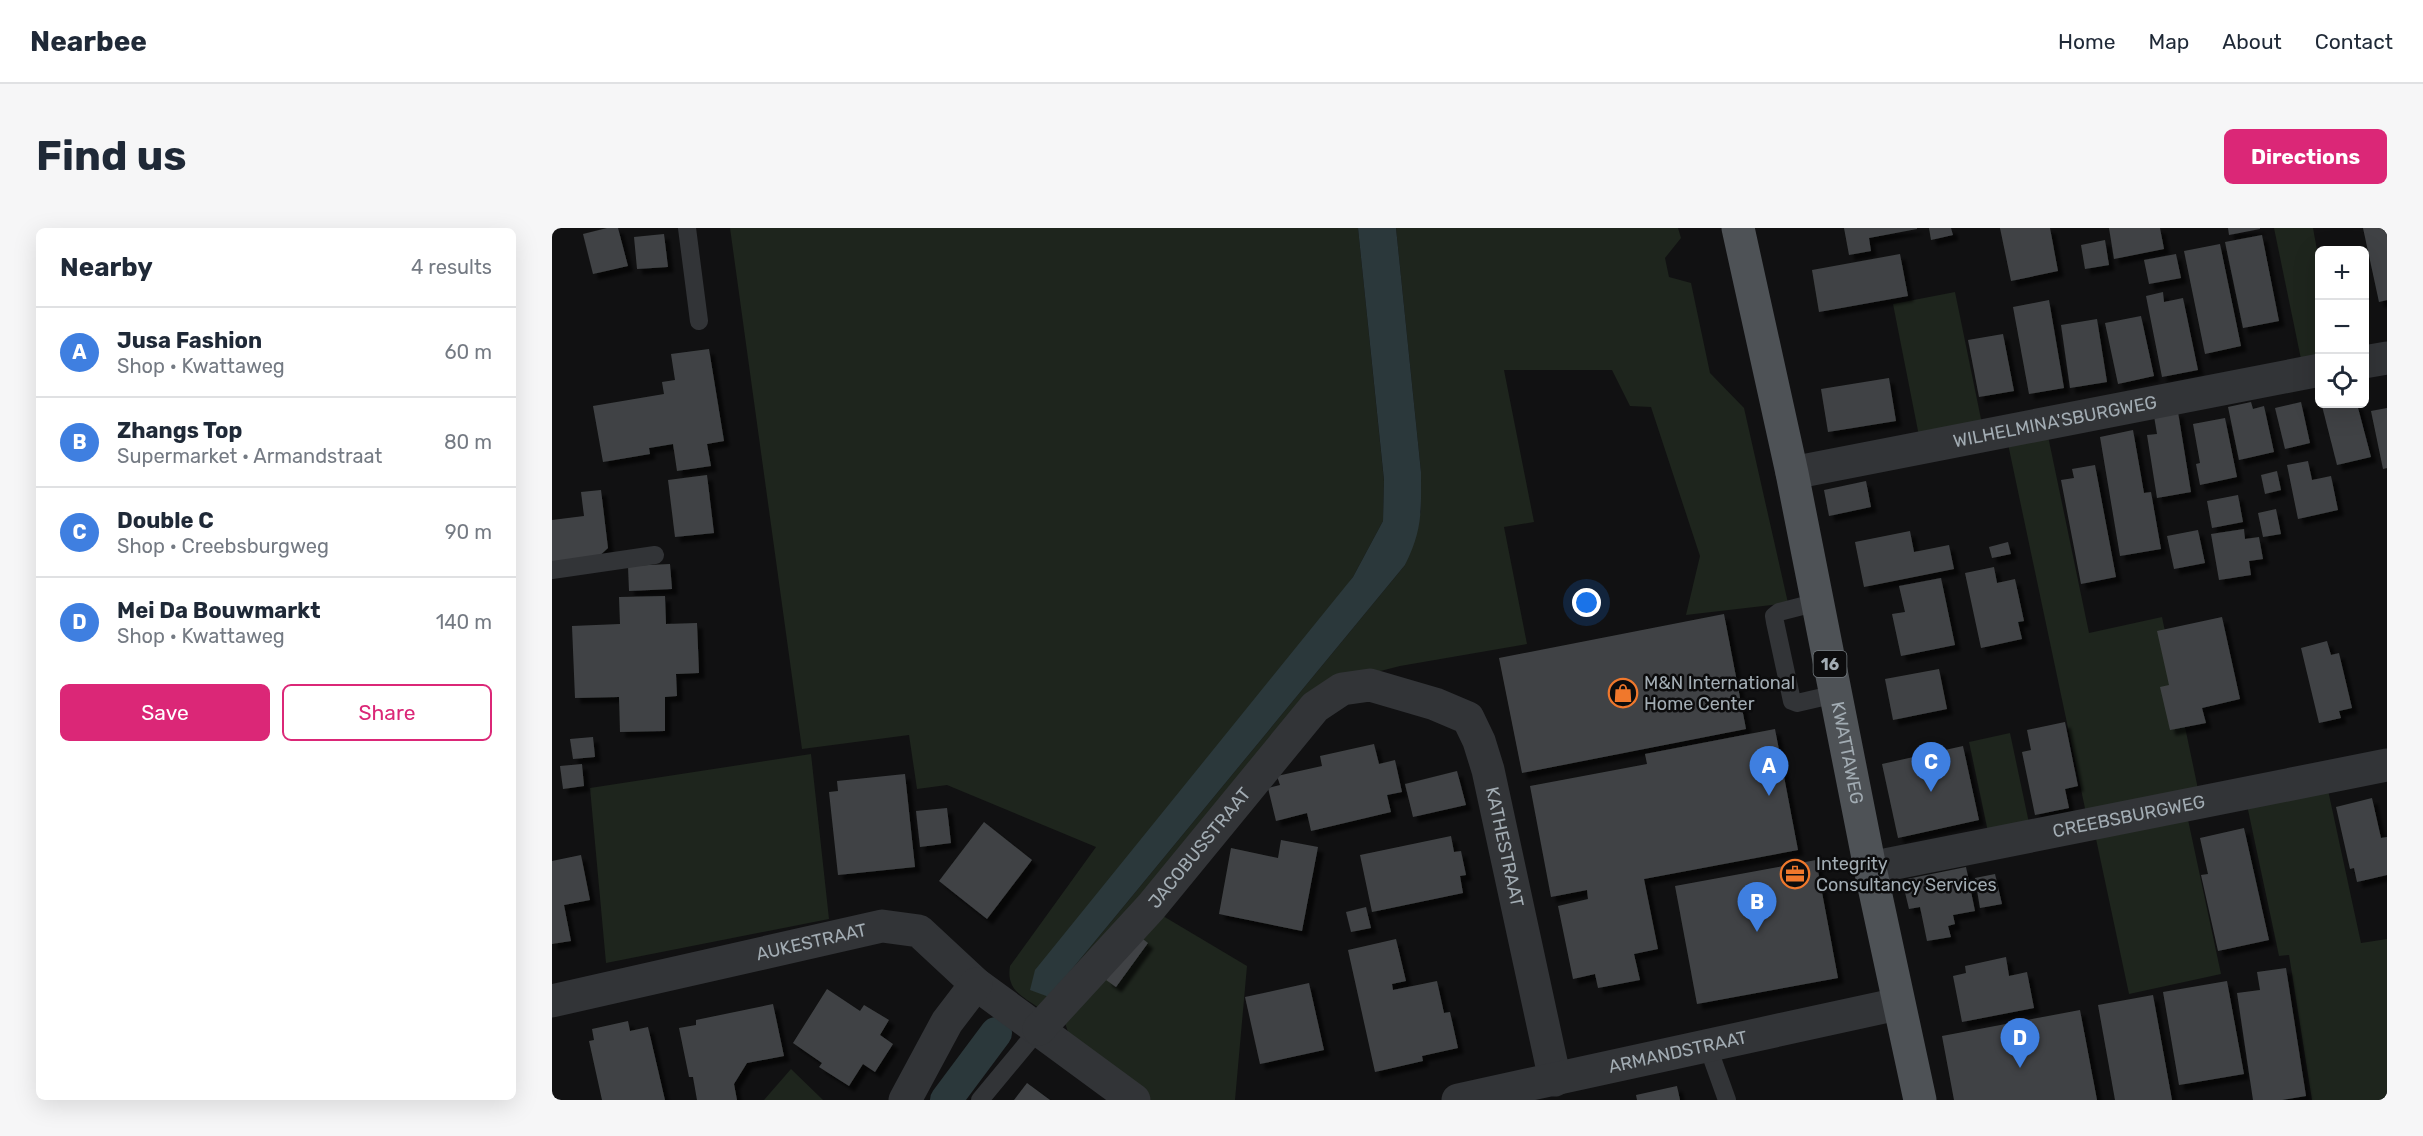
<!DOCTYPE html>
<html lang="en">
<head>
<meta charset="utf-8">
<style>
  :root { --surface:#fff; --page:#f6f6f7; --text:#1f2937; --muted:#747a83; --line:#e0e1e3; --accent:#db2777 }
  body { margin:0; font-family:Rubik,sans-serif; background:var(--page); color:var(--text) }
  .controls { position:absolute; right:18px; top:18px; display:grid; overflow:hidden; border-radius:9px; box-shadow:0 6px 24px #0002 }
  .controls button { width:54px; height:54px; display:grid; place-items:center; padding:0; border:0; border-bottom:2px solid var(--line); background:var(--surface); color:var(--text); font:30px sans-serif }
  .you { position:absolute; left:1035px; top:375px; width:21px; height:21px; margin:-15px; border:4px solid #fff; border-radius:50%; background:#1a73e8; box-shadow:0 0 0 9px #1a73e833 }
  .badge { display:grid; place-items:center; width:39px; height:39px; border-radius:50%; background:var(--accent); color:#fff; font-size:20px; font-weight:700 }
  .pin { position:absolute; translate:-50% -50px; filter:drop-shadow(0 2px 3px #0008) }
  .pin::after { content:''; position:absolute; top:32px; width:21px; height:18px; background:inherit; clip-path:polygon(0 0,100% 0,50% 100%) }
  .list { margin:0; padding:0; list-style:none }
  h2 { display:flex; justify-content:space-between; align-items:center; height:78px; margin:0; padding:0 24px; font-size:26px }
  h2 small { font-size:20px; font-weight:400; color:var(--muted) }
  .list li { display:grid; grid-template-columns:39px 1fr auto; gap:18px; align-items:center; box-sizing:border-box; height:90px; padding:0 24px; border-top:2px solid var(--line) }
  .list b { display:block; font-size:22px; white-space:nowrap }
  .list p { margin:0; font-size:20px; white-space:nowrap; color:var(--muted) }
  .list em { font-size:20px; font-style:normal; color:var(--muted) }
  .actions { display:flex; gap:12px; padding:18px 24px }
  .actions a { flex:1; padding:14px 0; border:2px solid var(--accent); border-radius:9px; text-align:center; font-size:21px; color:var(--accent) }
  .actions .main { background:var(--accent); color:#fff }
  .icon { flex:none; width:33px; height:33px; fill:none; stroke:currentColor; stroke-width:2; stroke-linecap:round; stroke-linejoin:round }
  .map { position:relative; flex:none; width:1835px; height:872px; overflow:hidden; border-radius:9px }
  header { display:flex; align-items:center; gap:36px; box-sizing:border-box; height:84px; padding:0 30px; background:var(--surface); border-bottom:2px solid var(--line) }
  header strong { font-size:28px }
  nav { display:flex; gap:33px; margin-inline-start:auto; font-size:21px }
  .intro { display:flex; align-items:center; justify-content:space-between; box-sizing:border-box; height:144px; padding:0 36px }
  h1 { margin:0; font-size:42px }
  .button { padding:15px 27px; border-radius:9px; background:var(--accent); color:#fff; font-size:21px; font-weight:700 }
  main { display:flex; gap:36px; padding:0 36px }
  aside { flex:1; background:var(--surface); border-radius:9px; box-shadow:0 6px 24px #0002 }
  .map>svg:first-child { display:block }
</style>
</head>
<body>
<header>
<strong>Nearbee</strong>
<nav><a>Home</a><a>Map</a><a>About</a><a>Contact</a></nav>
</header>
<div class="intro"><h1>Find us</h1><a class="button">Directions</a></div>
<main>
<aside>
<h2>Nearby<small>4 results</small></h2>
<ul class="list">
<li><span class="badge" style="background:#3f7fe0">A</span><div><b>Jusa Fashion</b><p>Shop · Kwattaweg</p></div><em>60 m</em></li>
<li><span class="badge" style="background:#3f7fe0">B</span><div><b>Zhangs Top</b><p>Supermarket · Armandstraat</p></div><em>80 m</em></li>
<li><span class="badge" style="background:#3f7fe0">C</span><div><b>Double C</b><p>Shop · Creebsburgweg</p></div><em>90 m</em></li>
<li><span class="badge" style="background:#3f7fe0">D</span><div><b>Mei Da Bouwmarkt</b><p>Shop · Kwattaweg</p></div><em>140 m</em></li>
</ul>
<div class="actions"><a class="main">Save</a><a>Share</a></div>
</aside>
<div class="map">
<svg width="1835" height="872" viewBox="0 0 1835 872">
  <defs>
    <filter id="shadow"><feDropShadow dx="5.5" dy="5.5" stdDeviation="1.5" flood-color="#0009"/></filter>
  </defs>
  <rect width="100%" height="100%" fill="#111112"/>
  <g fill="#1e251d">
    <path d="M178 0H806L832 253 831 293 801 349 497 769 853 337 869 283V244L844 0H1126L1129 10 1113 30 1117 49 1139 55 1158 145 1192 180 1236 375 1134 387 1148 328 1099 179 1078 178 1060 142H952L982 294 952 299 975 416 848 438 797 451 487 780C470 768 454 762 458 738L544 619 395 557 365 561 357 507 250 521Z"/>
    <polygon points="1722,0 1761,0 1767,33 1767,132 1750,136"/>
    <polygon points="1403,64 1430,196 1367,208 1341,76"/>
    <polygon points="1496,208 1537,405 1610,389 1646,561 1534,585 1456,216"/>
    <polygon points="1458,505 1477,595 1436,604 1417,514"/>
    <polygon points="259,526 277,691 54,735 38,560"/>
    <polygon points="1776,562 1809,715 1835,711 1835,872 1760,872 1737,727 1727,728 1695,577"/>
    <polygon points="1635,587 1669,746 1577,766 1543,606"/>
    <polygon points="606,685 695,738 683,872 597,872 516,804 513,795"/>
    <polygon points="239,841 271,872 212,872"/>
  </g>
  <path fill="#2b383b" d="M806 0H844L869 244C869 283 871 301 853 337L497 769 478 762 483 742 801 349 831 293 832 252Z"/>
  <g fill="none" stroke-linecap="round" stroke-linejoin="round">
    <polyline stroke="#2b383b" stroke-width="32" points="394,872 444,805"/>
  </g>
  <g fill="#404345" filter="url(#shadow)">
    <polygon points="55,0 66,0 76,38 41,46 31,6"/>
    <polygon points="1292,0 1365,0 1365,1 1317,10 1319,23 1297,27"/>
    <polygon points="1377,0 1399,0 1401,7 1379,12"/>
    <polygon points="1448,0 1498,0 1506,43 1459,53"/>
    <polygon points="1557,0 1608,0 1612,21 1562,31"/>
    <polygon points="1676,0 1708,0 1708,1 1677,7"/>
    <polygon points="1811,0 1835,0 1835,72 1827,74"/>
    <polygon points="112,6 116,39 85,41 82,9"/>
    <polygon points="1710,7 1727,93 1691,100 1673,14"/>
    <polygon points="1553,12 1557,37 1533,41 1529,17"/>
    <polygon points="1668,16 1689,118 1653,126 1632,23"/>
    <polygon points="1348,26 1356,68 1267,84 1260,42"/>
    <polygon points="1624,26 1629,50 1597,56 1592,32"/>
    <polygon points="1611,64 1612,74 1631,70 1646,142 1610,149 1594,68"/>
    <polygon points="1497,72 1512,160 1477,166 1461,79"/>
    <polygon points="1589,88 1602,148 1566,156 1553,95"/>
    <polygon points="1545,91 1555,154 1518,160 1509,97"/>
    <polygon points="1451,106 1462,163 1427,169 1416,112"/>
    <polygon points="157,121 172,213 155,216 159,238 125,243 121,216 97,220 98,226 51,234 41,178 112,166 110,154 123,152 119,126"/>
    <polygon points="1337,150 1344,193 1276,204 1269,161"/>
    <polygon points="1699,174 1701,181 1712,178 1722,224 1687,232 1676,179"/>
    <polygon points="1749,174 1758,215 1733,221 1723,180"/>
    <polygon points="1780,176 1805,176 1819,229 1785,237 1770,178"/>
    <polygon points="1835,180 1835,240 1831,241 1819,183"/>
    <polygon points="1626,184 1639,264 1605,270 1595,207 1605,206 1602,188"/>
    <polygon points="1673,190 1685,249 1648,257 1644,236 1648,235 1641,196"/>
    <polygon points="1581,202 1592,265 1599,264 1609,321 1568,328 1548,209"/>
    <polygon points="1756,233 1760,252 1779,248 1786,282 1746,291 1735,237"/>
    <polygon points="1543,237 1564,349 1529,356 1509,252 1522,250 1520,241"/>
    <polygon points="1725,243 1729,262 1713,266 1709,247"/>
    <polygon points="155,247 162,305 123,309 116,252"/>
    <polygon points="1314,253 1319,279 1277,288 1272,262"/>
    <polygon points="49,262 56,320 45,330 0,334 0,292 32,288 29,264"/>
    <polygon points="1686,267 1691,294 1660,300 1655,273"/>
    <polygon points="1724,281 1729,306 1711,309 1706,285"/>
    <polygon points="1692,301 1693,311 1707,309 1711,331 1697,333 1699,347 1667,352 1659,306"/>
    <polygon points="1646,302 1653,335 1622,341 1615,308"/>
    <polygon points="1358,303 1362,324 1397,317 1402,341 1312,359 1303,314"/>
    <polygon points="1456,314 1459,326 1440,330 1437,319"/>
    <polygon points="118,336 120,361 77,363 76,338"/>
    <polygon points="1442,339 1445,355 1463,351 1472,393 1466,394 1470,411 1429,420 1413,345"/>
    <polygon points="1389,350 1403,417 1349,428 1340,386 1353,384 1347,358"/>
    <polygon points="113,368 114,396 145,395 147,445 124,446 125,468 113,469 113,503 68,504 67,469 23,470 20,398 68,396 67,369"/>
    <polygon points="1172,386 1194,501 970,545 947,430"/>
    <polygon points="1670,389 1688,471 1650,480 1654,495 1618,502 1608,459 1617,457 1605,403"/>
    <polygon points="1775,413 1779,427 1787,425 1800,480 1787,483 1789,490 1767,495 1749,420"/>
    <polygon points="1387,441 1395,481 1341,492 1333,451"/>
    <polygon points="1513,494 1526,558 1513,561 1517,580 1483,587 1470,524 1479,522 1475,502"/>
    <polygon points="1223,501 1246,622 1092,651 1106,721 1082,726 1088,752 1046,760 1043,746 1021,751 1006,678 1036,671 1035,662 999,669 978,558 1095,536 1093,526"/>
    <polygon points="41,509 43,529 21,531 18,511"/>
    <polygon points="822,516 827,536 843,532 850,564 835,567 839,584 759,603 755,585 724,593 716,560 728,557 725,548 770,538 768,528"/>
    <polygon points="1411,518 1427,592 1346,610 1330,536"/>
    <polygon points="30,536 32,558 11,561 8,538"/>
    <polygon points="905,543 914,577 861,589 853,556"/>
    <polygon points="353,546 363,639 286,647 277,564 286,563 285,553"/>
    <polygon points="1820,570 1829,610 1835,609 1835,647 1805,654 1802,640 1798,641 1784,579"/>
    <polygon points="395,580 399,615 368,619 364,583"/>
    <polygon points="432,594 480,632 435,691 387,653"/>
    <polygon points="1692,600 1717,712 1666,723 1649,647 1656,646 1648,610"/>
    <polygon points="899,608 902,624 909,623 914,647 908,648 911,665 820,684 808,627"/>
    <polygon points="729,612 766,619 750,703 667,686 679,620 726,630"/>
    <polygon points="29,627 38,672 12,677 19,713 0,716 0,633"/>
    <polygon points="1264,632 1286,750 1145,776 1123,658"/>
    <polygon points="1414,639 1423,683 1401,687 1403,696 1396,698 1399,709 1375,713 1368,679 1357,681 1350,652"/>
    <polygon points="1443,646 1450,676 1428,680 1423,650"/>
    <polygon points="814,679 819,700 799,704 794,684"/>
    <polygon points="587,708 596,715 564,759 554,752"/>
    <polygon points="844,711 854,753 840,756 841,762 885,753 892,785 898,784 906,820 870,828 871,833 823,844 796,722"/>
    <polygon points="1454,729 1457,748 1475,744 1482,780 1410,794 1401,748 1414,745 1413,738"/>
    <polygon points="1734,740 1754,868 1730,872 1701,872 1685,765 1708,762 1705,744"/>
    <polygon points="1675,753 1692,846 1627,857 1611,764"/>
    <polygon points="757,755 772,822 708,836 693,769"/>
    <polygon points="275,761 308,783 312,777 337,792 328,807 341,816 323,844 311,836 297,858 267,839 270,835 241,815"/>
    <polygon points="1601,767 1620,872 1563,872 1546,777"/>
    <polygon points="221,776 232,828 195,835 182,856 185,872 145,872 141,849 137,849 127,800 144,797 144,792"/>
    <polygon points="1528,782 1545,872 1402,872 1390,808"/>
    <polygon points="76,793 78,803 96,799 113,872 50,872 37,813 42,812 40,801"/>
    <polygon points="475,855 498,872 462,872"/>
    <polygon points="1125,858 1128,872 1085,872 1084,867"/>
  </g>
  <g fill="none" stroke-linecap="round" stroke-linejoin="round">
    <g stroke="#323437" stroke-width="18">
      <polyline points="135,0 147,93"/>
      <polyline points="0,342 103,327"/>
      <polyline points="1266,374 1227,384 1222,388 1223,394 1240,473 1245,475 1284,466"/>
      <polyline points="1156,819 1175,872"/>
      <polyline points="428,872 487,801"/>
    </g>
    <g stroke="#323437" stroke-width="33">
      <polyline points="1812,134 1835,130"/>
      <path id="s1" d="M1240 245 1768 142"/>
      <path id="s2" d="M1318 640 1835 537"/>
      <path id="s3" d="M0 773 330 698 367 703 424 756 582 872"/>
      <path id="s4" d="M487 801 599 679 763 479 790 461 818 457 883 476 916 490 927 513 936 542 1003 852"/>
      <polyline points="353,872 395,794 424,756"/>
      <path id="s5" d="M906 872 1346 776"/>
    </g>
    <path stroke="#4e5256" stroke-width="33" id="s6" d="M1186 0 1240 245 1318 640 1368 872"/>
  </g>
  <defs>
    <g id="shop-ring" transform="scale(1.5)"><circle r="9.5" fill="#0c0c0d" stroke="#f0782c" stroke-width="1.5"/><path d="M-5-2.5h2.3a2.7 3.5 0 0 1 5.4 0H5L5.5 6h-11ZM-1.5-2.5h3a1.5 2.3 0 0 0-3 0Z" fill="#f0782c"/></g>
    <g id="office-ring" transform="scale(1.5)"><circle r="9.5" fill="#0c0c0d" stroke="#f0782c" stroke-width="1.5"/><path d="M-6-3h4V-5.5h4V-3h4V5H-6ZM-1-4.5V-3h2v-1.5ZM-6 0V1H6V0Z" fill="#f0782c"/></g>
  </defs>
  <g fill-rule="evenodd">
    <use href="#shop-ring" x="1071" y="465"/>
    <use href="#office-ring" x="1243" y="646"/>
  </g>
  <g text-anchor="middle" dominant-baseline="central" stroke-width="5" stroke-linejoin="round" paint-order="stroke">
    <rect fill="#0c0c0d" stroke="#757c81" stroke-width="1.5" x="1261.5" y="423" width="33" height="26" rx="4.5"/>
    <g font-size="16" font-weight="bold" fill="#a2acb3">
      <text x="1278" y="436">16</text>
    </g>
    <g font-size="18" fill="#a2acb3" stroke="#0c0c0d">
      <text stroke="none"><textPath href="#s1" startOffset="268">WILHELMINA'SBURGWEG</textPath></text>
      <text stroke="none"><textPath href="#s6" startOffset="536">KWATTAWEG</textPath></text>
      <text stroke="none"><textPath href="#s2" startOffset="264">CREEBSBURGWEG</textPath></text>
      <text stroke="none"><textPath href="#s4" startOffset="242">JACOBUSSTRAAT</textPath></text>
      <text stroke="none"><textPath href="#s4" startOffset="723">KATHESTRAAT</textPath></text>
      <text stroke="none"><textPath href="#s3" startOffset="266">AUKESTRAAT</textPath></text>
      <text stroke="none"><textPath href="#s5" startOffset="225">ARMANDSTRAAT</textPath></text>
    </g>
    <g font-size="18" fill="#a2acb3" stroke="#0c0c0d" text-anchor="start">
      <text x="1092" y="455">M&amp;N International<tspan x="1092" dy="21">Home Center</tspan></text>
      <text x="1264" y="636">Integrity<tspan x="1264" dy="21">Consultancy Services</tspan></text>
    </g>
  </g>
</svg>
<div class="controls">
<button>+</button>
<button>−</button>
<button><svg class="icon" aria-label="locate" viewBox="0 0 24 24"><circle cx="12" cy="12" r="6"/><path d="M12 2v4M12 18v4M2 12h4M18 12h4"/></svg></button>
</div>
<div class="you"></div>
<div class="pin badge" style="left:1217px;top:568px;background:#3f7fe0">A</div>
<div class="pin badge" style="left:1205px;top:704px;background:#3f7fe0">B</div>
<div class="pin badge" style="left:1379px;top:564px;background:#3f7fe0">C</div>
<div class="pin badge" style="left:1468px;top:840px;background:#3f7fe0">D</div>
</div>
</main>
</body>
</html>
